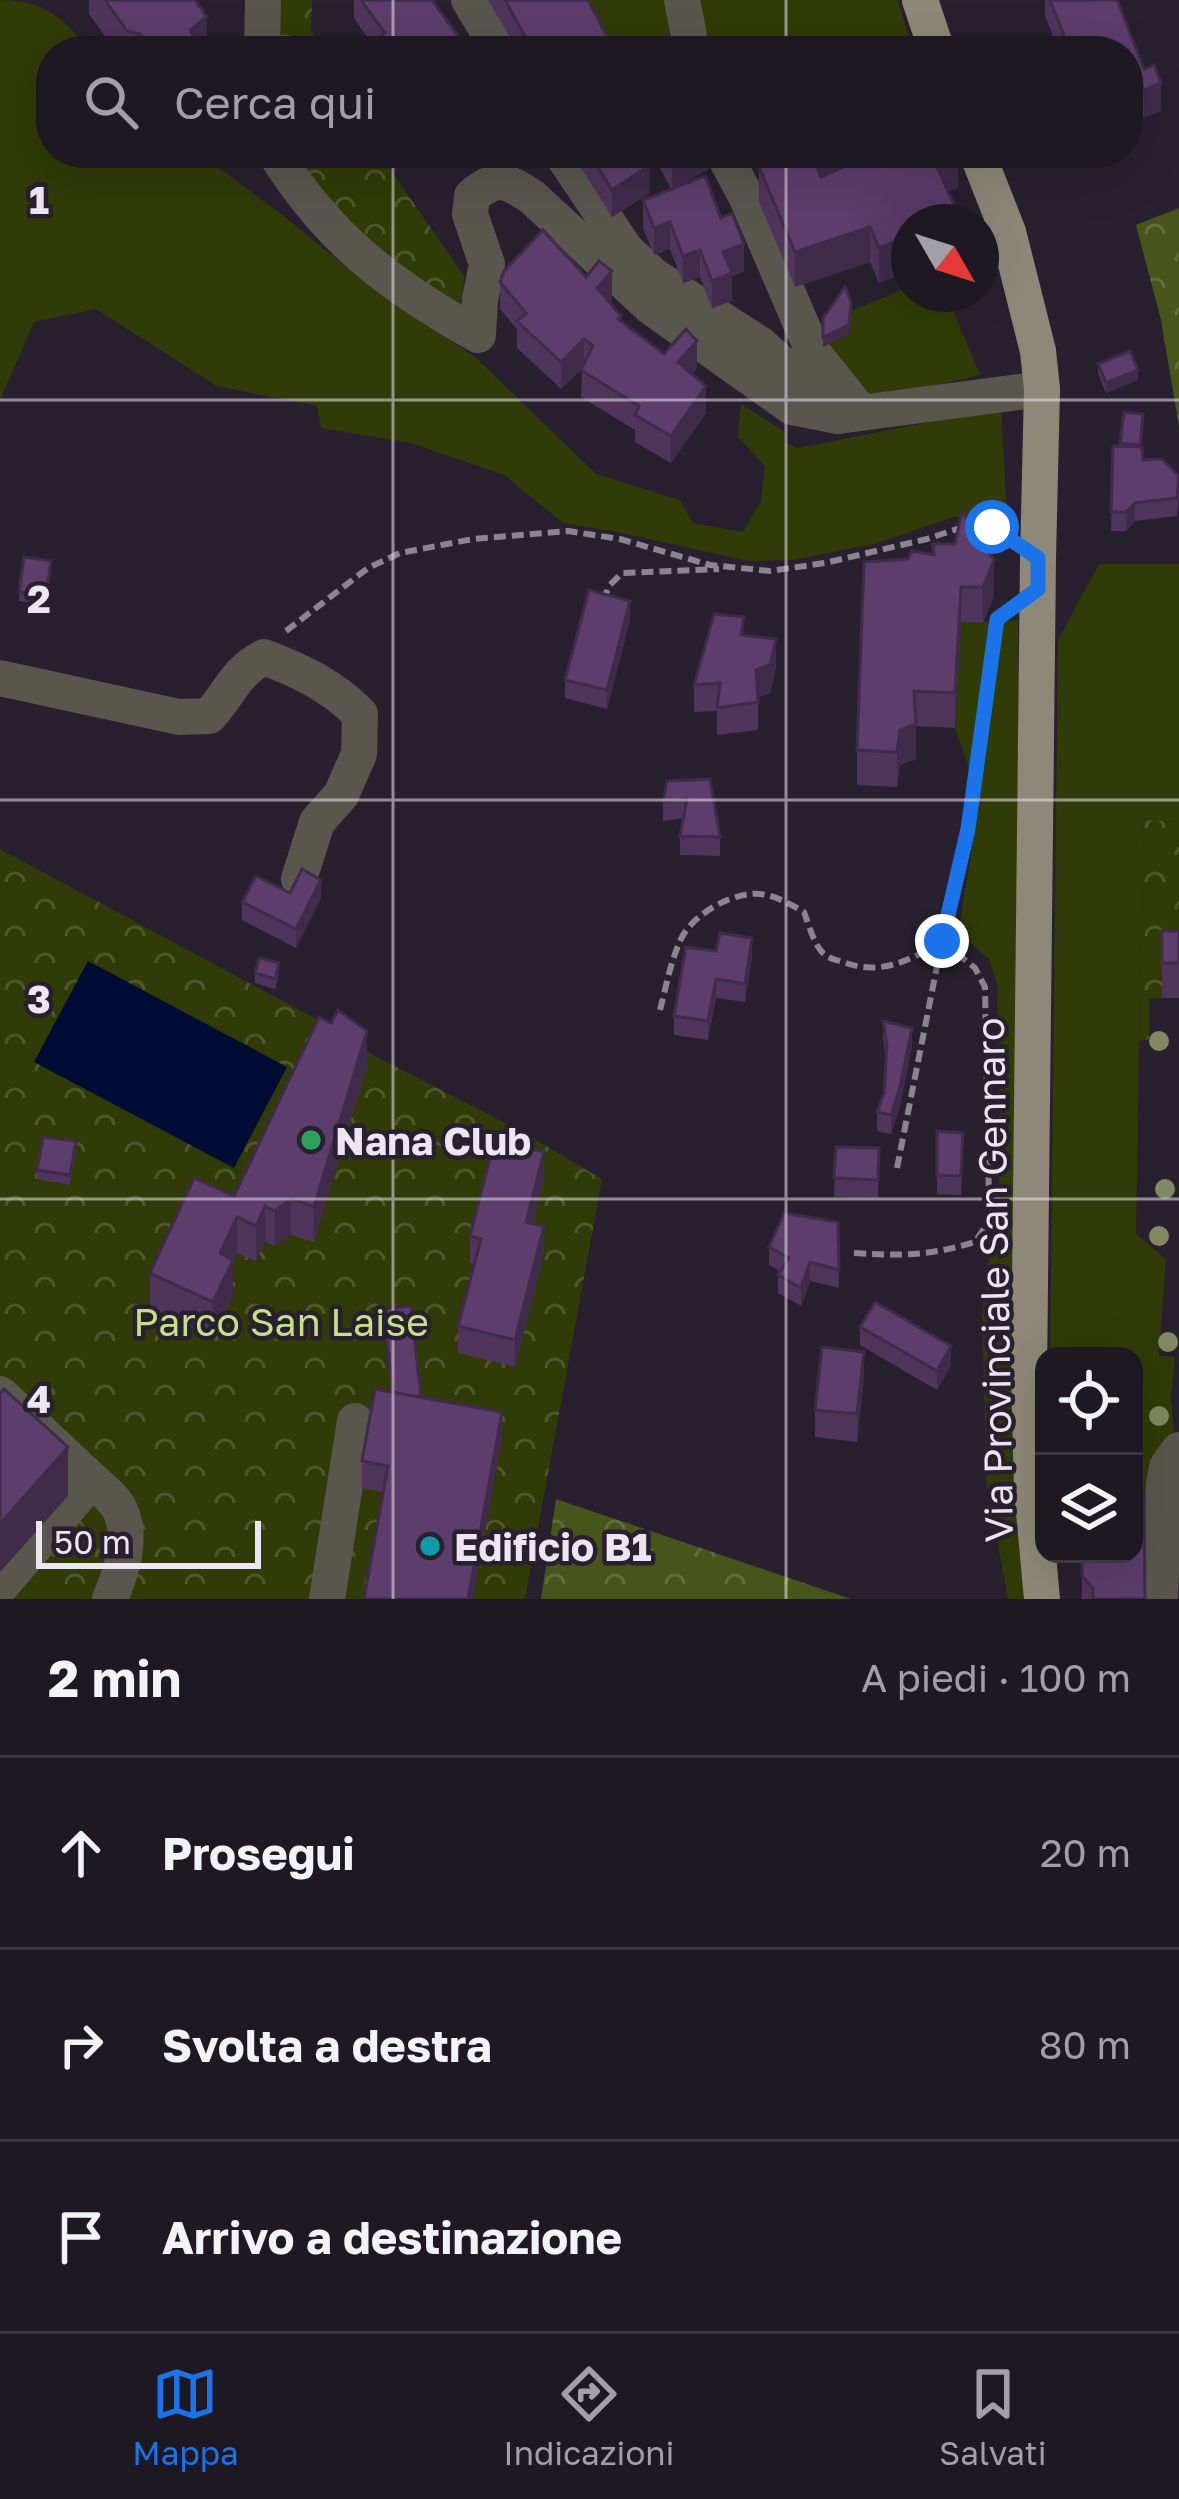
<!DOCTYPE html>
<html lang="it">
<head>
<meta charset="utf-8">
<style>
  :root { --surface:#1e1823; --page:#26212b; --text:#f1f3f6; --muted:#a1a0a6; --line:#3c3741; --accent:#1a73e8 }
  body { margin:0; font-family:"Golos Text",sans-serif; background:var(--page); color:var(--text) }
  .controls { position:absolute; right:36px; bottom:36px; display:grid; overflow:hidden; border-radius:24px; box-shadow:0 12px 48px #0002 }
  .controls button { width:108px; height:108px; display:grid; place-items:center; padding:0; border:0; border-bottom:3px solid var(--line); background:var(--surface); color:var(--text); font:60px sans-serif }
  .compass { position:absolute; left:891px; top:204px; width:108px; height:108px; border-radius:50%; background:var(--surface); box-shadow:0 12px 48px #0002; rotate:129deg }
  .scale { position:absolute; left:36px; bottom:30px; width:225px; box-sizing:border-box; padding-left:12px; border:6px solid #ebe6f1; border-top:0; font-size:33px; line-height:42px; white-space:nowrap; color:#ebe6f1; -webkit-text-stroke:9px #28202f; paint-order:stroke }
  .stop { position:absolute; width:36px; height:36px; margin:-27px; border:9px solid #1a73e8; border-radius:50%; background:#fff }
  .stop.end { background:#1a73e8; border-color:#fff; box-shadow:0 3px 12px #0008 }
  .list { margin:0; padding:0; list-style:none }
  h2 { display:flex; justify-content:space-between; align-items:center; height:156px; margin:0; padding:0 48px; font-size:51px }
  h2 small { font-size:39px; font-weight:400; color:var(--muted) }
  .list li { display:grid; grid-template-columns:78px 1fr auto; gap:36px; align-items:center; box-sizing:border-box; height:192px; padding:0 48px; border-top:3px solid var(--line) }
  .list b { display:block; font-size:45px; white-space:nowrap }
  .list em { font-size:39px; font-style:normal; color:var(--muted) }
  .icon { flex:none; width:66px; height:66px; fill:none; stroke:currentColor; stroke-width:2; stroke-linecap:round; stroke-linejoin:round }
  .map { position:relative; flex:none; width:1179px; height:1599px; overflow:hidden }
  .search { position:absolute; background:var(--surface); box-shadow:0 12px 48px #0002; left:36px; right:36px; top:36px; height:132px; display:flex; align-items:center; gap:30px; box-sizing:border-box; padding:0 42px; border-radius:48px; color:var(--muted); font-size:45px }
  .sheet { height:732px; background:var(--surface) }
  nav { display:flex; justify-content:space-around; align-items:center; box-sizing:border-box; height:168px; border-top:3px solid var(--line); background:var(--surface); font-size:33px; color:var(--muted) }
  nav a { display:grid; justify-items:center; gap:6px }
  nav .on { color:var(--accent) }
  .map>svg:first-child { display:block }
</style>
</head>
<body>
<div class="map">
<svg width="1179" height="1599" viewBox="0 0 1179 1599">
  <defs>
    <pattern id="forest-crowns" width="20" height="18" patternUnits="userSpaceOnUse" patternTransform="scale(3)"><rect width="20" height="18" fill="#47541a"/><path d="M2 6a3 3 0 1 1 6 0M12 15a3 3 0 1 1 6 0" fill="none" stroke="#626d3c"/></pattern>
    <pattern id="park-crowns" width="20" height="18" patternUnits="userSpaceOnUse" patternTransform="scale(3)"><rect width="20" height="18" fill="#303b07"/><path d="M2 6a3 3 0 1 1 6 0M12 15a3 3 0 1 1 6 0" fill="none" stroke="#4e572c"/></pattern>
  </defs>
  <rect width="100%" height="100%" fill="#28202f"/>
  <g fill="#303b07">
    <path d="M0 0C45 0 63 18 90 51H51V153H199L285 217 361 279 476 358 596 474 680 500 693 523 743 532 761 501 765 466 738 437 741 404 785 432 784 443 798 448 1001 408 1007 517H954L874 544 792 560 748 561 617 532 563 523 504 475 411 443 321 428 317 406 217 386 96 309 34 322 0 400Z"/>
    <polygon points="587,0 669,0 676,51 612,51"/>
    <polygon points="693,0 898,0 913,51 714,51"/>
    <polygon points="909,287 909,294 946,294 980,375 873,400 823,347 849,334 851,311"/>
    <polygon points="1099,564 1179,564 1179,822 1143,820 1136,1234 1166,1259 1159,1356 1175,1357 1171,1398 1174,1436 1159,1470 1144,1522 1134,1520 1134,1356 1050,1356 1058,640"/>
    <polygon points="1018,620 1024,1599 1008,1599 987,1487 982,1315 1001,1165 997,984 989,959 958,933 980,799 955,728 961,622"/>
  </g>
  <g fill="url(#forest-crowns)">
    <polygon points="1179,208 1179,427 1161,320 1136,225"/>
    <polygon points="556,1499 851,1599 541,1599"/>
  </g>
  <g fill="url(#park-crowns)">
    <polygon points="275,0 312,0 311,30 322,51 275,51"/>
    <polygon points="290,153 379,153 464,276 462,312 362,244"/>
    <polygon points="1143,820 1179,822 1179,966 1162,967 1162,998 1149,999 1149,1039 1139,1041"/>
    <polygon points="0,849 344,1034 373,1055 519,1130 602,1179 525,1599 0,1599"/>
  </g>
  <polygon fill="#000c34" points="88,961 287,1067 234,1168 34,1062"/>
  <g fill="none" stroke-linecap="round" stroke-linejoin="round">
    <g stroke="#8b8591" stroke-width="6" stroke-dasharray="12 6" stroke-linecap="butt">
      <polyline points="603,601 609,586 622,573 719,569"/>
      <polyline points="286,631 368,568 400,553 473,539 568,531 620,539 710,565 770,571 825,563 927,539 966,526 992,527 1007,536"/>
      <path d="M660 1010C666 987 671 959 682 937 694 915 726 896 751 894 770 892 788 903 804 912 809 925 814 946 825 955 830 959 837 960 843 962 880 976 910 961 942 941"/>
      <polyline points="897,1168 942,941"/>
      <path d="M854 1253C903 1256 928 1256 975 1242L987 1224 989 1202 985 987 975 968 942 941 968 829 997 619 1006 612"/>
    </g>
    <g stroke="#59564e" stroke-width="36">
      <polyline points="469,0 500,51"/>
      <polyline points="682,0 692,51"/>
      <polyline points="262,51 263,0"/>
      <path d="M275 153C329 240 391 286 478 335L480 300 487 264 470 214 472 196C497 175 507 180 532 197L651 307 792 407 838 416 1042 389"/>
      <polyline points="561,153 626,250 654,276 761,345 838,416"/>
      <polyline points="723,153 747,198 814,354 860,411"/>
      <path d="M0 678 179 717 209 716C232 691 233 674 264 657 301 671 332 686 360 714L359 754 341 795 317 822 299 879"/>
      <polyline points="0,1394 92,1480 0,1587"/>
      <path d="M92 1480C101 1488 114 1498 120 1510 133 1537 121 1573 110 1599"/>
      <polyline points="327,1599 355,1421"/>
      <polyline points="1160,1599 1164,1483 1167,1467 1179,1450"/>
    </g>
    <g stroke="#8d8877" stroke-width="36">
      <polyline points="920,0 937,51"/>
      <polyline points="977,153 1008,232 1038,351 1042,389 1038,558 1029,1376 1032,1490 1042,1599"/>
    </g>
  </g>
  <g fill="#808961">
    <circle cx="1159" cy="1041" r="10"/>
    <circle cx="1165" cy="1189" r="10"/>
    <circle cx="1159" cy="1236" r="10"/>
    <circle cx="1168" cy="1342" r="10"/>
    <circle cx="1159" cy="1416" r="10"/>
  </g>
  <g fill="#4f345c">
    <polygon points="89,0 195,0 207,51 116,51 89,14"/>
    <polygon points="354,0 435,0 435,4 469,51 376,51 354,18"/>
    <polygon points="488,0 588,0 615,51 518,51"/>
    <polygon points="1045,0 1117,0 1161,111 1144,118 1136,100 1128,51 1059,51 1045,16"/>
    <polygon points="572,153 642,153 650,193 612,217"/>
    <polygon points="652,153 709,153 709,169 674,188 721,218 744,271 732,276 732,301 712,308 700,277 683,283 670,249 654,255 643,228 643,200 671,189"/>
    <polygon points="759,167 836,170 958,188 948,192 909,222 879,283 870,262 795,287 759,202"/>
    <polygon points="586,277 612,299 609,302 621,321 664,354 697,368 692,374 706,413 671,463 635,442 635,430 581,397 582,369 561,389 517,348 517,329 500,309 500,282"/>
    <polygon points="1098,364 1138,380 1106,393 1098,373"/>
    <polygon points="1124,412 1143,424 1141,447 1143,460 1179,476 1179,496 1177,516 1135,521 1126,531 1111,531 1113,446 1120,446"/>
    <polygon points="934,555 994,596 983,623 961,622 955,728 916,726 916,759 900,765 897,787 857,785 857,750 908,559"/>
    <polygon points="51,571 46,605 19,601 19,592"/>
    <polygon points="630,620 607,709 565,698 565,680"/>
    <polygon points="744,635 776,667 770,693 758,697 758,730 717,735 717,711 694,712 694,685"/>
    <polygon points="710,779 720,837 720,856 680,855 680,836 683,818 663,821 663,802"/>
    <polygon points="290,893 321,898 296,948 242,920 242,902"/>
    <rect x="1162" y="931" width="17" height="67"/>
    <polygon points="686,947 752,957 745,1002 716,998 708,1040 674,1035 674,1016"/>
    <polygon points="255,973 279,973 275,989 255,983"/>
    <polygon points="883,1021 912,1046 900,1106 891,1134 877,1131 877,1112 884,1093 886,1059 883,1039"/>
    <polygon points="367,1066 314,1242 291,1235 275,1246 265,1242 256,1261 237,1253 233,1260 233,1295 213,1338 150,1308 150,1273 234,1196"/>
    <polygon points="937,1131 963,1151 961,1195 937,1194"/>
    <polygon points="836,1147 879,1148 878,1198 834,1197"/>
    <polygon points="76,1150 70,1185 37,1179 37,1170"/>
    <polygon points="544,1179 533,1223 544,1253 515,1367 458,1353 458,1326 474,1264 470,1263 470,1236"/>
    <polygon points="838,1222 839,1288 810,1281 801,1306 778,1293 778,1275 780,1271 769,1265 769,1247"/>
    <polygon points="383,1309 421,1398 502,1439 384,1492 362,1488 362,1461 392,1393"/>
    <polygon points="860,1327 951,1365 937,1390 860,1345"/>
    <polygon points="864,1379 857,1442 815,1437 815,1410"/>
    <polygon points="1082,1554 1145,1599 1082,1599"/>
  </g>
  <g fill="#402b4b">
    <polygon points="207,17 207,51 183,51 190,30"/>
    <polygon points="1136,72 1136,100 1128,103 1128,75"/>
    <polygon points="1161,83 1161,111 1144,118 1144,90"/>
    <polygon points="688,153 709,153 709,169 672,189 672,162"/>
    <polygon points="958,153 958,188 935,197 935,162"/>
    <polygon points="836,158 836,194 817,201 817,166"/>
    <polygon points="650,165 650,193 612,217 612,190"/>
    <polygon points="670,222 670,249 654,255 654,228"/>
    <polygon points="870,227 870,262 795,287 795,252"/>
    <polygon points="909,236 909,271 879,283 879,248"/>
    <polygon points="744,244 744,271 732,276 732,301 712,308 712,281 723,252"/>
    <polygon points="700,250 700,277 683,283 683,256"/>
    <polygon points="612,271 612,299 597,315 597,288"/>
    <polygon points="851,301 849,334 823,347 823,337"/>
    <polygon points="584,339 584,367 561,389 561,362"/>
    <polygon points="697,341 697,368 678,389 678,362"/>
    <polygon points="1138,370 1138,380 1106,393 1106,383"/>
    <polygon points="706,386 706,413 671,463 671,436"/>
    <polygon points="1135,503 1135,521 1126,531 1126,512"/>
    <polygon points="994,560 994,596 983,623 983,587"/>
    <polygon points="961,587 961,622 955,728 955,693"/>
    <polygon points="630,601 630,620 607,709 607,690"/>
    <polygon points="776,639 776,667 770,693 756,697 756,670"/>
    <polygon points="916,724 916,759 900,765 897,787 897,752 900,730"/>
    <polygon points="321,880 321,898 296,948 296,929"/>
    <polygon points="752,938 752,957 745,1002 745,984"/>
    <polygon points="716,979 716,998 708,1040 708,1021"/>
    <polygon points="912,1028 912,1046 900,1106 891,1134 891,1115"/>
    <polygon points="367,1031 367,1066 314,1242 314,1207"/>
    <polygon points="544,1152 544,1179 526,1249 526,1222"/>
    <polygon points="291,1199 291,1235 275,1246 275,1211"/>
    <polygon points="265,1206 265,1242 256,1261 256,1226"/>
    <polygon points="237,1217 237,1253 233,1260 233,1295 213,1338 213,1302 220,1253"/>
    <polygon points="544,1226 544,1253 515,1367 515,1340"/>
    <polygon points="810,1262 810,1281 801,1306 801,1288"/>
    <polygon points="951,1346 951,1365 937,1390 937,1371"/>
    <polygon points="864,1352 864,1379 857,1442 857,1414"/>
    <polygon points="502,1412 502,1439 473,1599 468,1599"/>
    <polygon points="68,1447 68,1496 0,1572 0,1524"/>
  </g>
  <g fill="#5c3d6b" stroke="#402b4b" stroke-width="3">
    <polygon points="105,0 195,0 207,17 190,30 197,43 183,51 157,51 140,34 127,31"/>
    <polygon points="361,0 432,0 469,51 385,51 376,40 385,33"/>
    <polygon points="505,0 588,0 615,51 533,51"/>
    <polygon points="1050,0 1117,0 1144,69 1154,65 1161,83 1144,90 1136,72 1128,75 1128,51 1070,51"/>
    <polygon points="589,153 642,153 650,165 612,190"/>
    <polygon points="667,153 688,153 672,162"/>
    <polygon points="796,153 834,153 836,158 817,166 821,177 875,153 957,153 935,162 962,222 909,222 909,236 879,248 870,227 795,252 759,167"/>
    <polygon points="705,176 721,218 732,213 744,244 723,252 732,273 712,281 700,250 683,256 670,222 654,228 643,200"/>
    <polygon points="543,230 586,277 599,261 612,271 597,288 621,316 618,319 664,354 686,329 697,341 678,362 706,386 671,436 635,415 639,406 581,370 593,346 584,339 561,362 517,321 526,313 500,282 504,271"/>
    <polygon points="845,287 851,301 849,325 823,337 823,318"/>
    <polygon points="1130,351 1138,370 1106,383 1098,364"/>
    <polygon points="1124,412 1143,414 1140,445 1120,443"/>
    <polygon points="1113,446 1142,447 1143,460 1162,459 1179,476 1177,498 1135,503 1126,512 1111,512"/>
    <polygon points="962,511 994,560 983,587 961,587 955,693 914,691 916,724 900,730 897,752 857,750 864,562 908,559 912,551 934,555 933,544 955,544"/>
    <polygon points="24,557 51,561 46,596 19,592"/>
    <polygon points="589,590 630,601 607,690 565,680"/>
    <polygon points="714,614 744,617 741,635 776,639 770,665 756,670 758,702 717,708 720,683 694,685"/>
    <polygon points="710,779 720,837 680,836 687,799 663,802 667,781"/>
    <polygon points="302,869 321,880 296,929 242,902 256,876 290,893"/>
    <rect x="1162" y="931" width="17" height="32"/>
    <polygon points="720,933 752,938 745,984 716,979 708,1021 674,1016 686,947 716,951"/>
    <polygon points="259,958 279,963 275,979 255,973"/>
    <polygon points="338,1010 367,1031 314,1207 291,1199 275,1211 265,1206 256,1226 237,1217 220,1253 233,1260 213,1302 150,1273 194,1178 234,1196 319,1017 331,1023"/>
    <polygon points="883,1021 912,1028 900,1087 891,1115 877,1112 884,1093 887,1046"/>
    <polygon points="937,1131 963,1133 961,1176 937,1175"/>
    <polygon points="43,1137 76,1141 70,1175 37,1170"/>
    <polygon points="495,1139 544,1152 526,1222 544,1226 515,1340 458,1326 481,1239 470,1236"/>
    <polygon points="836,1147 879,1148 878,1180 834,1178"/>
    <polygon points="784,1213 838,1222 839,1270 810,1262 801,1288 778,1275 789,1258 769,1247"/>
    <polygon points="875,1302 951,1346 937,1371 860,1327"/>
    <polygon points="411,1306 421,1398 393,1393 383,1309"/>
    <polygon points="822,1347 864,1352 857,1414 815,1410"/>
    <polygon points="4,1389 68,1447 0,1524 0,1394"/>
    <polygon points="375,1389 502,1412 468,1599 364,1599 388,1466 362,1461"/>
    <polygon points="1134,1493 1144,1494 1145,1599 1093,1599 1093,1588 1082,1576 1082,1554 1134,1554"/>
  </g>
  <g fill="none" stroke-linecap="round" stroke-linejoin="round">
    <polyline stroke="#1a73e8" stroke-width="15" points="942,941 968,829 997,619 1038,589 1038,558 992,527"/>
  </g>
  <path fill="none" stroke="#ebe6f1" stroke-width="3" stroke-opacity="0.55" d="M393 0V51M786 0V51M393 153V1599M786 153V1599M0 400H1179M0 800H1179M0 1199H1179"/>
  <circle fill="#2e9e5b" stroke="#28202f" stroke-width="4.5" cx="311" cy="1140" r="12"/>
  <circle fill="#0f9aa8" stroke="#28202f" stroke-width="4.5" cx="430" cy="1546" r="12"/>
  <g text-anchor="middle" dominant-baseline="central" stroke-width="9" stroke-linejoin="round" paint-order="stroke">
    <g font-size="39" font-weight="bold" fill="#ebe6f1" stroke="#28202f" text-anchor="start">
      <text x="335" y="1140">Nana Club</text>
      <text x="454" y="1546">Edificio B1</text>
    </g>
    <g font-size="39" fill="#ebe6f1" stroke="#28202f">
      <text transform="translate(994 1280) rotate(-91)">Via Provinciale San Gennaro</text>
    </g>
    <g font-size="39" fill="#c8df8a" stroke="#28202f">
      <text x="281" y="1321">Parco San Laise</text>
    </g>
  </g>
  <g font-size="39" text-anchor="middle" font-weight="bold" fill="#ebe6f1" stroke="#28202f" stroke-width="9" stroke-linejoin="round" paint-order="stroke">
    <text x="39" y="214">1</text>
    <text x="39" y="613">2</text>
    <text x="39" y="1013">3</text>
    <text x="39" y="1413">4</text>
  </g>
</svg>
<div class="controls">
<button><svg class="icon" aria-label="locate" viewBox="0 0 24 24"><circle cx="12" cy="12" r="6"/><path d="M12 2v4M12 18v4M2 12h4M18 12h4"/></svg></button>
<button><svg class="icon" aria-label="layers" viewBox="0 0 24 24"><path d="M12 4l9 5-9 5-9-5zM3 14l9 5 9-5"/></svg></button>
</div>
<svg class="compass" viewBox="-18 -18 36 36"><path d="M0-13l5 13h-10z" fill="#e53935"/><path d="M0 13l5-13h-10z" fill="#a1a0a6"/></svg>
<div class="scale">50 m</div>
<div class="stop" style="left:992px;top:527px"></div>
<div class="stop end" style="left:942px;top:941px"></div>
<div class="search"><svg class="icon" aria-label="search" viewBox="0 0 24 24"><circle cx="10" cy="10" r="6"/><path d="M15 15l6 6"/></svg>Cerca qui</div>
</div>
<section class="sheet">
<h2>2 min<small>A piedi · 100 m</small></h2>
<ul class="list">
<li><svg class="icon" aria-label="ahead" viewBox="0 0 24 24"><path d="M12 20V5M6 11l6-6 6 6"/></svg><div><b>Prosegui</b></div><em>20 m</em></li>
<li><svg class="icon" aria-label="right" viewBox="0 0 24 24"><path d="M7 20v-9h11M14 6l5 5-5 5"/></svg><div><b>Svolta a destra</b></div><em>80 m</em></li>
<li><svg class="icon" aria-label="arrive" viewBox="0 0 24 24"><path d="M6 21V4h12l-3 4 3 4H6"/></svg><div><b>Arrivo a destinazione</b></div></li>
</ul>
</section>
<nav>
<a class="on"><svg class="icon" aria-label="map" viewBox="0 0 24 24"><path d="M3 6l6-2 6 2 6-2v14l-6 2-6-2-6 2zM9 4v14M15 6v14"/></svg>Mappa</a>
<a><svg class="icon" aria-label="directions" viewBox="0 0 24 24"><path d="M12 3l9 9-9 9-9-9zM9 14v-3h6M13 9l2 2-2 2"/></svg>Indicazioni</a>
<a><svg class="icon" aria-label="saved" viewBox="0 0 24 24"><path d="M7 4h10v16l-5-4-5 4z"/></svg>Salvati</a>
</nav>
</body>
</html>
